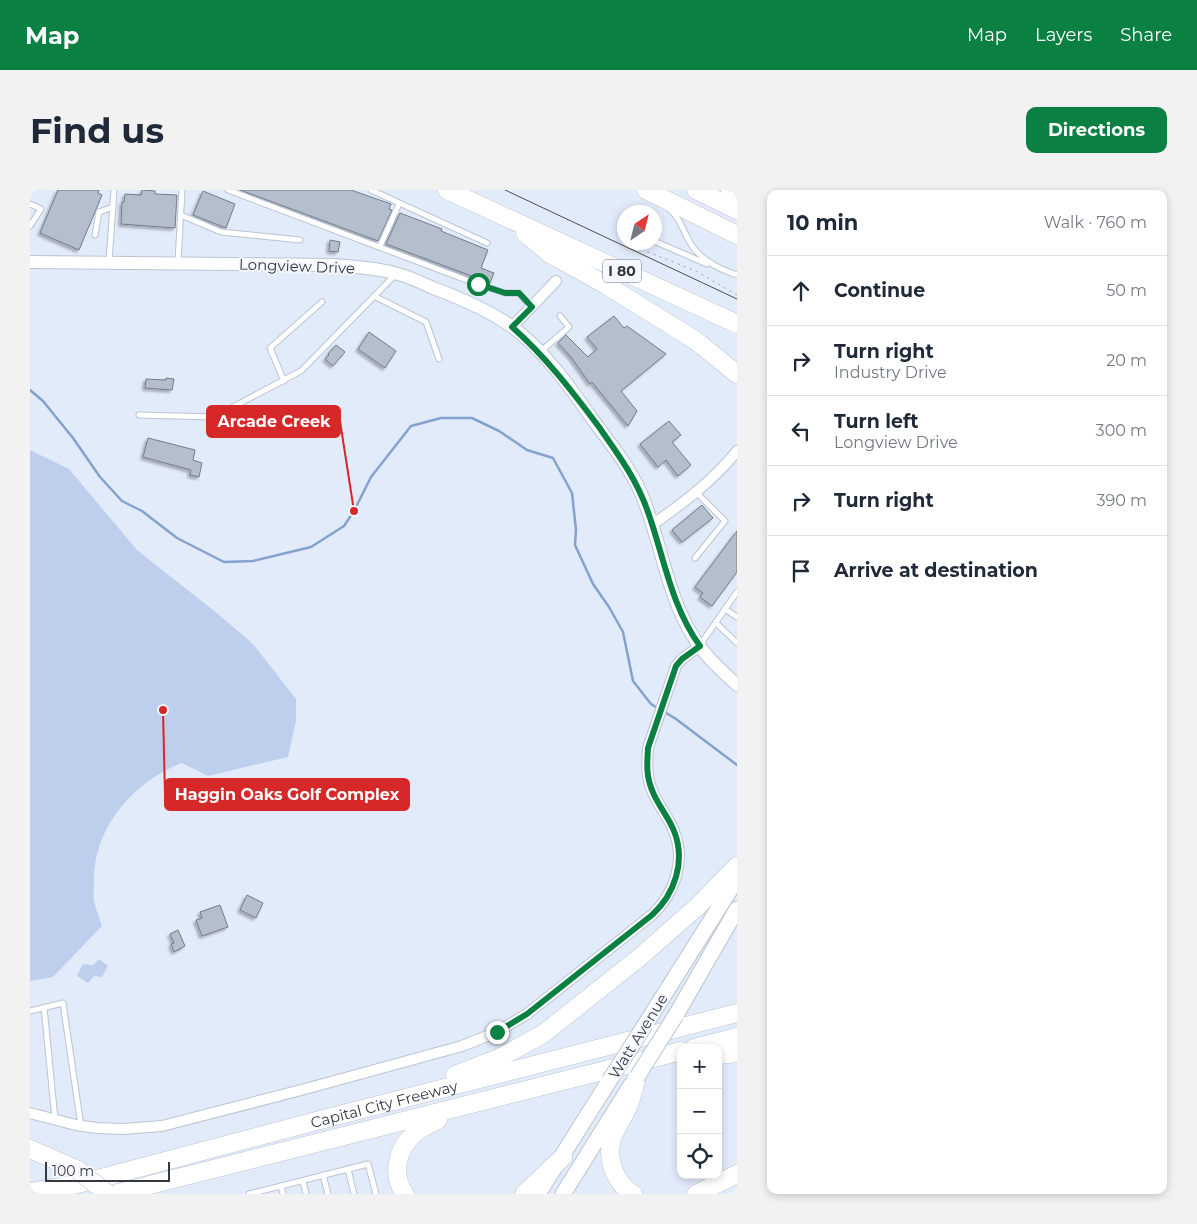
<!DOCTYPE html>
<html lang="en">
<head>
<meta charset="utf-8">
<style>
  :root { --surface:#fff; --page:#f2f2f3; --text:#1f2937; --muted:#747a83; --line:#e0e1e3; --accent:#0b8043 }
  body { margin:0; font-family:Montserrat,sans-serif; background:var(--page); color:var(--text) }
  .controls { position:absolute; right:15px; bottom:15px; display:grid; overflow:hidden; border-radius:10px; box-shadow:0 2px 8px #0003 }
  .controls button { width:45px; height:45px; display:grid; place-items:center; padding:0; border:0; border-bottom:1px solid var(--line); background:var(--surface); color:var(--text); font:25px sans-serif }
  .compass { position:absolute; left:587px; top:15px; width:45px; height:45px; border-radius:50%; background:var(--surface); box-shadow:0 2px 8px #0003; rotate:35deg }
  .scale { position:absolute; left:15px; bottom:12px; width:125px; box-sizing:border-box; padding-left:5px; border:2px solid #35383e; border-top:0; font-size:14px; line-height:18px; white-space:nowrap; color:#35383e; -webkit-text-stroke:4px #f5f8fe; paint-order:stroke }
  .stop { position:absolute; width:15px; height:15px; margin:-11px; border:4px solid #0b8043; border-radius:50%; background:#fff }
  .stop.end { background:#0b8043; border-color:#fff; box-shadow:0 1px 5px #0008 }
  .list { margin:0; padding:0; list-style:none }
  h2 { display:flex; justify-content:space-between; align-items:center; height:65px; margin:0; padding:0 20px; font-size:21px }
  h2 small { font-size:16px; font-weight:400; color:var(--muted) }
  .list li { display:grid; grid-template-columns:32px 1fr auto; gap:15px; align-items:center; box-sizing:border-box; height:70px; padding:0 20px; border-top:1px solid var(--line) }
  .list b { display:block; font-size:19px; white-space:nowrap }
  .list p { margin:0; font-size:16px; white-space:nowrap; color:var(--muted) }
  .list em { font-size:16px; font-style:normal; color:var(--muted) }
  .icon { flex:none; width:28px; height:28px; fill:none; stroke:currentColor; stroke-width:2; stroke-linecap:round; stroke-linejoin:round }
  .map { position:relative; flex:none; width:707px; height:1004px; overflow:hidden; border-radius:10px }
  header { display:flex; align-items:center; gap:30px; box-sizing:border-box; height:70px; padding:0 25px; background:var(--accent); color:#fff }
  header strong { font-size:24px }
  nav { display:flex; gap:28px; margin-inline-start:auto; font-size:18px }
  .intro { display:flex; align-items:center; justify-content:space-between; box-sizing:border-box; height:120px; padding:0 30px }
  h1 { margin:0; font-size:35px }
  .button { padding:12px 22px; border-radius:10px; background:var(--accent); color:#fff; font-size:18px; font-weight:700 }
  main { display:flex; gap:30px; padding:0 30px }
  aside { flex:1; background:var(--surface); border-radius:10px; box-shadow:0 2px 8px #0003 }
  .map>svg:first-child { display:block }
</style>
</head>
<body>
<header>
<strong>Map</strong>
<nav><a>Map</a><a>Layers</a><a>Share</a></nav>
</header>
<div class="intro"><h1>Find us</h1><a class="button">Directions</a></div>
<main>
<div class="map">
<svg width="707" height="1004" viewBox="0 0 707 1004">
  <defs>
    <filter id="shadow"><feDropShadow dx="-2.5" dy="2.5" stdDeviation="1" flood-color="#0004"/></filter>
  </defs>
  <rect width="100%" height="100%" fill="#e2ebfa"/>
  <g fill="#bdcfed">
    <path d="M0 260 39 279 107 360 188 424 223 454 266 509V531L258 567 178 586 152 573C103 592 64 637 64 691 64 698 63 705 64 711 66 719 69 728 72 736L23 787 0 791Z"/>
    <polygon points="69,769 78,776 72,787 64,786 58,793 47,786 53,774 63,775"/>
  </g>
  <g fill="none" stroke-linecap="round" stroke-linejoin="round">
    <g stroke="#85a2cf" stroke-width="2.5">
      <polyline points="0,200 13,211 43,248 70,287 92,311 112,321 147,348 194,372 223,371 281,357 314,336 324,321 341,287 381,236 411,228 442,228 469,241 497,260 523,268 542,303 546,340 545,355 563,394 579,417 593,442 603,491 621,514 629,519"/>
      <polyline points="633,521 646,529 707,575"/>
    </g>
  </g>
  <g fill="#b5becc" stroke="#737b88" filter="url(#shadow)">
    <polygon points="28,0 69,0 68,3 72,5 49,60 10,43"/>
    <polygon points="112,0 125,1 125,4 147,5 145,38 91,34 92,12 94,12 95,4 111,5"/>
    <polygon points="210,0 321,0 361,14 359,19 362,20 348,51"/>
    <polygon points="173,1 205,14 196,38 163,25"/>
    <polygon points="370,23 412,39 411,41 458,60 451,78 464,83 460,93 356,54"/>
    <polygon points="300,50 310,52 308,62 299,61"/>
    <polygon points="584,126 594,138 597,136 636,164 591,201 607,221 598,236 562,192 560,194 541,167 528,153 536,145 558,167 567,159 557,147"/>
    <polygon points="339,142 366,161 355,178 328,159"/>
    <polygon points="306,155 315,162 303,176 295,169 299,165 298,164"/>
    <polygon points="136,188 144,189 142,200 115,198 116,189 136,190"/>
    <polygon points="639,231 651,245 642,252 661,275 648,286 636,270 628,277 610,254"/>
    <polygon points="118,248 165,260 163,270 172,273 169,287 160,285 161,280 113,267"/>
    <polygon points="672,315 683,328 652,352 642,340"/>
    <polygon points="707,341 707,382 682,416 670,407 673,403 665,397"/>
    <polygon points="217,705 233,713 226,728 210,720"/>
    <polygon points="190,715 198,737 172,746 166,730 172,728 170,722"/>
    <polygon points="148,740 155,756 144,762 141,754 144,753 140,744"/>
  </g>
  <g fill="none" stroke-linecap="round" stroke-linejoin="round">
    <g stroke="#bbc4d2" stroke-width="7">
      <g id="service">
        <polyline points="198,0 447,94 475,103 489,103 501,117"/>
        <polyline points="341,0 457,53"/>
        <polyline points="0,14 11,19 0,36"/>
        <path d="M639 19C648 26 651 35 656 45 665 67 685 78 707 85"/>
        <polyline points="151,25 191,42 270,50"/>
        <polyline points="65,45 69,22 83,17"/>
        <polyline points="624,51 677,74"/>
        <polyline points="350,56 369,14"/>
        <polyline points="79,72 84,0"/>
        <polyline points="148,72 152,0"/>
        <polyline points="344,106 396,132 409,169"/>
        <polyline points="510,162 539,137 530,126"/>
        <polyline points="254,191 240,158 292,112"/>
        <polyline points="109,225 184,227 271,181 365,85"/>
        <polyline points="665,368 695,331 666,302"/>
        <polyline points="695,419 707,427"/>
        <polyline points="686,433 707,453"/>
        <polyline points="670,455 707,402"/>
        <polyline points="14,817 25,929"/>
        <polyline points="0,821 33,813 51,936"/>
        <polyline points="318,979 324,1004"/>
        <polyline points="293,985 298,1004"/>
        <polyline points="273,991 276,1004"/>
        <polyline points="251,996 253,1004"/>
        <polyline points="219,1004 338,974 346,1004"/>
      </g>
    </g>
    <g stroke="#bbc4d2" stroke-width="12">
      <g id="minor">
        <polyline points="482,137 526,91"/>
        <path d="M622 335C653 313 683 291 707 261"/>
        <path d="M0 923 46 935 67 938 93 939 132 936 275 899 432 856 467 842 497 824 622 725C645 703 656 671 644 641 638 626 627 614 622 600 616 586 617 573 618 558L646 476 652 469 670 456"/>
      </g>
    </g>
    <g stroke="#bbc4d2" stroke-width="14">
      <path id="tertiary" d="M0 72 304 75C325 77 348 78 368 84 380 87 392 93 403 98 430 108 458 120 481 136 514 160 540 197 563 230 580 253 599 276 611 303 631 350 636 404 664 448 675 466 692 481 707 495"/>
    </g>
    <g stroke="#bbc4d2" stroke-width="17">
      <g id="primary">
        <polyline points="646,825 707,719"/>
        <polyline points="615,835 707,689"/>
        <polyline points="508,1004 579,891"/>
        <polyline points="533,1004 601,895"/>
      </g>
    </g>
    <g stroke="#bbc4d2" stroke-width="19">
      <g id="motorway">
        <polyline points="417,0 707,134"/>
        <polyline points="616,0 707,45"/>
        <polyline points="666,0 707,20"/>
        <polyline points="700,0 707,3"/>
        <polyline points="495,43 520,64 576,95 665,150 707,184"/>
        <polyline points="664,858 707,847"/>
        <polyline points="688,865 707,863"/>
        <polyline points="425,885 467,869 513,844 610,767 668,716 707,676"/>
        <polyline points="0,959 48,980"/>
        <path id="s1" d="M0 1002 43 995 75 987 290 930 707 823"/>
        <polyline points="84,1004 651,861"/>
        <path d="M375 1004C361 985 367 959 384 944 391 938 399 934 408 930"/>
        <polyline points="494,1004 533,967"/>
        <path d="M603 1004C585 993 576 969 582 949 586 937 593 928 598 917 602 908 604 897 607 887"/>
        <polyline points="666,1004 707,984"/>
      </g>
    </g>
    <polyline stroke="#a3aab6" stroke-width="1" stroke-dasharray="2.5 4" stroke-linecap="butt" points="604,52 603,56 666,81 707,105"/>
    <use href="#service" stroke="#fff" stroke-width="5"/>
    <use href="#minor" stroke="#fff" stroke-width="10"/>
    <use href="#tertiary" stroke="#fff" stroke-width="12"/>
    <use href="#primary" stroke="#fff" stroke-width="15"/>
    <use href="#motorway" stroke="#fff" stroke-width="18"/>
    <polyline stroke="#494c53" stroke-width="1" points="475,0 707,109"/>
    <g stroke="#bbc4d2" stroke-width="17" stroke-linecap="butt">
      <g id="primary-bridge">
        <polyline points="607,887 646,825"/>
        <polyline points="579,891 615,835"/>
      </g>
    </g>
    <g stroke="#bbc4d2" stroke-width="19" stroke-linecap="butt">
      <polyline id="motorway-bridge" points="48,980 78,1004"/>
    </g>
    <use href="#primary-bridge" stroke="#fff" stroke-width="15"/>
    <use href="#motorway-bridge" stroke="#fff" stroke-width="18"/>
  </g>
  <g fill="none" stroke-linecap="round" stroke-linejoin="round">
    <path stroke="#0b8043" stroke-width="6" d="M448 94 475 103H489L502 117 482 137C515 166 542 201 569 237 588 264 607 290 618 322 634 367 641 416 670 456L652 469 646 476 618 558C617 573 616 586 622 600 627 614 638 626 644 641 656 671 645 704 622 725L497 824 467 842"/>
  </g>
  <g text-anchor="middle" dominant-baseline="central" stroke-width="4" stroke-linejoin="round" paint-order="stroke">
    <rect fill="#f5f8fe" stroke="#6f7278" stroke-width="1" x="573" y="69.5" width="38" height="23" rx="4"/>
    <g font-size="14" font-weight="bold" fill="#35383e">
      <text x="592" y="81">I 80</text>
    </g>
    <g font-size="15" fill="#35383e" stroke="#f5f8fe">
      <text transform="translate(267 76) rotate(2)">Longview Drive</text>
      <text transform="translate(608 846) rotate(-58)">Watt Avenue</text>
      <text stroke="none"><textPath href="#s1" startOffset="365">Capital City Freeway</textPath></text>
    </g>
  </g>
  <path fill="none" stroke="#d62828" stroke-width="2" d="M324 321L310 231M133 520L135 605"/>
  <g fill="#d62828" stroke="#f5f8fe" stroke-width="2">
    <circle cx="324" cy="321" r="5"/>
    <circle cx="133" cy="520" r="5"/>
  </g>
  <g fill="#d62828" stroke="#d62828" stroke-width="2">
    <rect x="177" y="216" width="133" height="31" rx="5"/>
    <rect x="135" y="589" width="244" height="31" rx="5"/>
  </g>
  <g font-size="16" text-anchor="middle" font-weight="bold" fill="#fff">
    <text x="244" y="237">Arcade Creek</text>
    <text x="257" y="610">Haggin Oaks Golf Complex</text>
  </g>
</svg>
<div class="controls">
<button>+</button>
<button>−</button>
<button><svg class="icon" aria-label="locate" viewBox="0 0 24 24"><circle cx="12" cy="12" r="6"/><path d="M12 2v4M12 18v4M2 12h4M18 12h4"/></svg></button>
</div>
<svg class="compass" viewBox="-18 -18 36 36"><path d="M0-13l5 13h-10z" fill="#e53935"/><path d="M0 13l5-13h-10z" fill="#747a83"/></svg>
<div class="scale">100 m</div>
<div class="stop" style="left:448px;top:94px"></div>
<div class="stop end" style="left:467px;top:842px"></div>
</div>
<aside>
<h2>10 min<small>Walk · 760 m</small></h2>
<ul class="list">
<li><svg class="icon" aria-label="ahead" viewBox="0 0 24 24"><path d="M12 20V5M6 11l6-6 6 6"/></svg><div><b>Continue</b></div><em>50 m</em></li>
<li><svg class="icon" aria-label="right" viewBox="0 0 24 24"><path d="M7 20v-9h11M14 6l5 5-5 5"/></svg><div><b>Turn right</b><p>Industry Drive</p></div><em>20 m</em></li>
<li><svg class="icon" aria-label="left" viewBox="0 0 24 24"><path d="M17 20v-9H6M10 6l-5 5 5 5"/></svg><div><b>Turn left</b><p>Longview Drive</p></div><em>300 m</em></li>
<li><svg class="icon" aria-label="right" viewBox="0 0 24 24"><path d="M7 20v-9h11M14 6l5 5-5 5"/></svg><div><b>Turn right</b></div><em>390 m</em></li>
<li><svg class="icon" aria-label="arrive" viewBox="0 0 24 24"><path d="M6 21V4h12l-3 4 3 4H6"/></svg><div><b>Arrive at destination</b></div></li>
</ul>
</aside>
</main>
</body>
</html>
